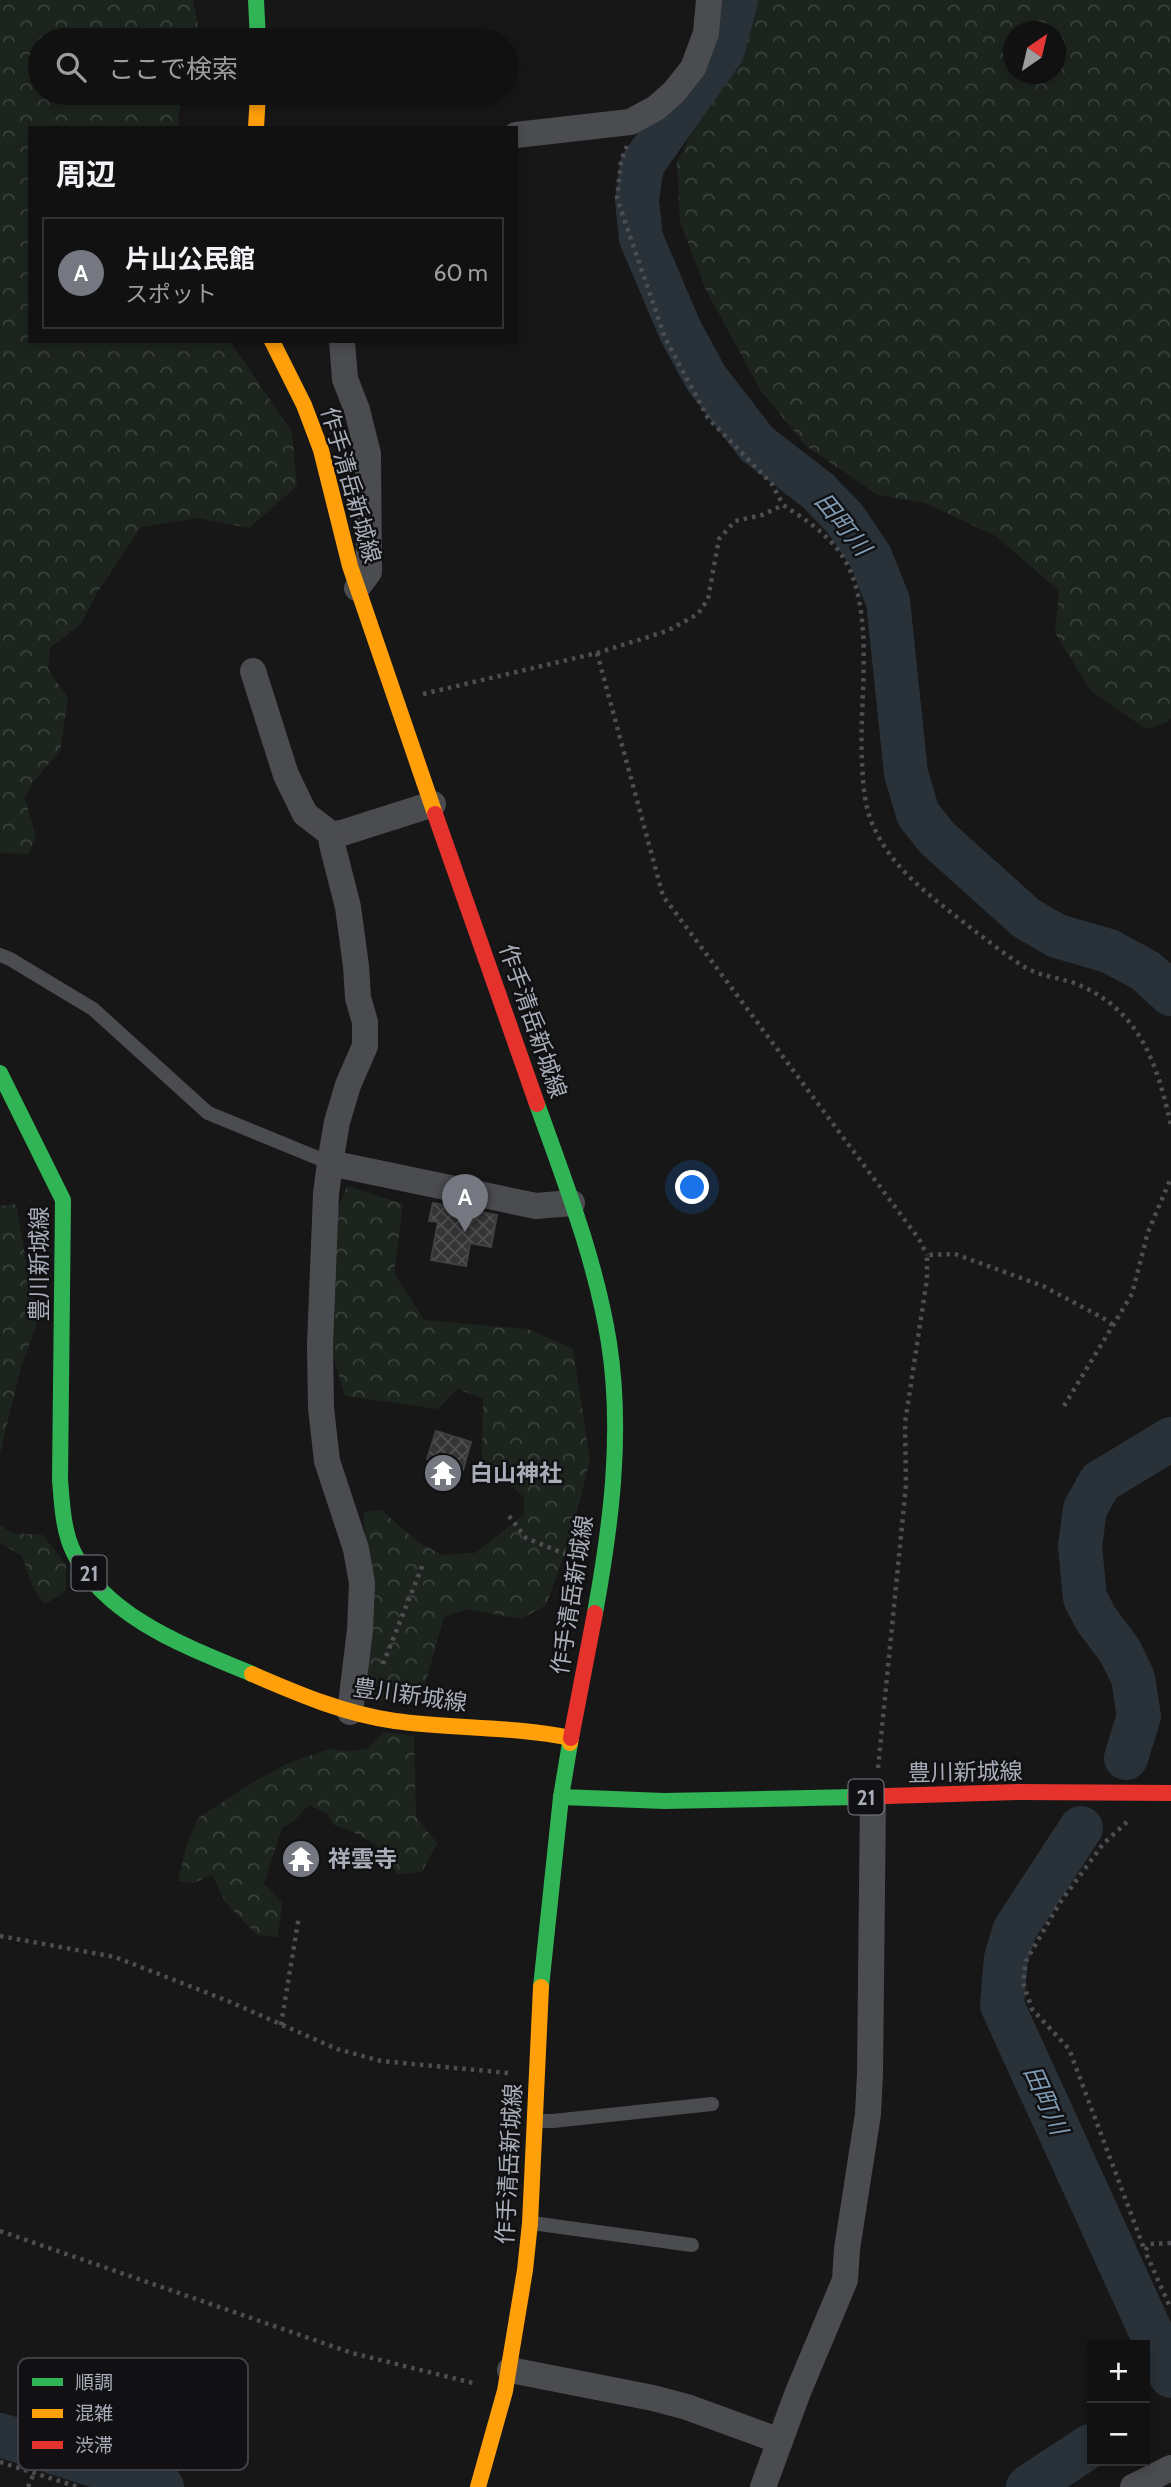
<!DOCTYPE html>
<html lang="ja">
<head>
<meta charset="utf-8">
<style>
  :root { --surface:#111; --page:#1a1a1a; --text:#f1f3f6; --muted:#9c9d9f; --line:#303131; --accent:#757880 }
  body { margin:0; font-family:Cabin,"Noto Sans JP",sans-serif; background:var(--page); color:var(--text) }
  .controls { position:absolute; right:21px; bottom:21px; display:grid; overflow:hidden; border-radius:0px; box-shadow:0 4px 10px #0003 }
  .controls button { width:63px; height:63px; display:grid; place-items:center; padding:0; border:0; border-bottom:2px solid var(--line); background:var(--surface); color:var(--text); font:35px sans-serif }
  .compass { position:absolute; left:1003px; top:21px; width:63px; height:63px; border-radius:50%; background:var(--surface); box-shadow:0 4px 10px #0003; rotate:34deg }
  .you { position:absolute; left:693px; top:1188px; width:24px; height:24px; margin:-18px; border:5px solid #fff; border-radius:50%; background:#1a73e8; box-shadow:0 0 0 10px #1a73e833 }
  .badge { display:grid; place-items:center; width:46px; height:46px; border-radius:50%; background:var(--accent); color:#fff; font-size:23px; font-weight:700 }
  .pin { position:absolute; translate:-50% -58px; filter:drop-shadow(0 2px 4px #0008) }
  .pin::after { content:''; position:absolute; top:37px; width:24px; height:21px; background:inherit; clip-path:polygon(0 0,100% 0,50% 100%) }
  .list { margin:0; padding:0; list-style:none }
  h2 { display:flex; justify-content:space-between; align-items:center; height:91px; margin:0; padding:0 28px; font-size:30px }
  h2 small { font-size:23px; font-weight:400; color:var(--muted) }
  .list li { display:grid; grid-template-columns:46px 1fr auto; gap:21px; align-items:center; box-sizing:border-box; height:112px; margin:0 14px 14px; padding:0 14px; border:2px solid var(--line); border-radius:0px }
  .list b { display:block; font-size:26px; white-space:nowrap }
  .list p { margin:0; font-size:23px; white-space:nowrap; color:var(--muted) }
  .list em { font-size:23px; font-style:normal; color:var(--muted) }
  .icon { flex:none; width:38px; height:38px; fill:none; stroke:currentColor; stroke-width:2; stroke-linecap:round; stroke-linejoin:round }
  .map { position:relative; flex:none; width:1171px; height:2487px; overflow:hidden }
  .search { position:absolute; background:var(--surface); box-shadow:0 4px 10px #0003; left:28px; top:28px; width:490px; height:77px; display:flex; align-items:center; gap:18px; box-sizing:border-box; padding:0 24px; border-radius:38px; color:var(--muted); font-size:26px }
  .panel { position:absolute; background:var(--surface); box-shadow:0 4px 10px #0003; left:28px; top:126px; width:490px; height:217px; border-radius:0px }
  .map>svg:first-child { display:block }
</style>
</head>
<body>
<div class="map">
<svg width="1171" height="2487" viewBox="0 0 1171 2487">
  <defs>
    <pattern id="forest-crowns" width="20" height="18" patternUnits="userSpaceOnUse" patternTransform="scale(1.75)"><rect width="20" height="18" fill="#1d241e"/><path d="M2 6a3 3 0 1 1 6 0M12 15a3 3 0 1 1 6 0" fill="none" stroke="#3b413d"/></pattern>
    <pattern id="building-cross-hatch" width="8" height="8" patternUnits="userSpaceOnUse" patternTransform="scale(1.75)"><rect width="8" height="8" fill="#353536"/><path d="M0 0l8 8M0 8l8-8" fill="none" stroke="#4f5051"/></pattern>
  </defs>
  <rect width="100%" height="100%" fill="#171717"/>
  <g fill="url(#forest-crowns)" fill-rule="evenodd">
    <polygon points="0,0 193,0 198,25 195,40 40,40 40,93 183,93 178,115 180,128 30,128 30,341 230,341 292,432 297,486 249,528 198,518 141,527 98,591 80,625 50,648 48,669 68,698 60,751 32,783 25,798 36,838 28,854 0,853"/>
    <path d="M753 0H1171V718L1168 722 1146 729 1091 691 1055 633 1059 591 996 536 925 503 878 495 806 446 761 391 705 288 680 221 677 162 710 98 744 38ZM1014 32H1056V74H1014Z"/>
    <polygon points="347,1186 403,1204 394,1273 424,1320 528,1329 573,1349 590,1460 570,1538 546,1605 521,1619 467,1609 444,1617 419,1705 362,1699 374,1621 367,1572 364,1512 381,1510 417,1541 442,1555 475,1553 524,1515 524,1497 482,1460 483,1398 457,1389 438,1409 345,1396 331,1348 336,1213"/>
    <polygon points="16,1204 37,1323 21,1367 0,1454 0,1206"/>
    <polygon points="0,1525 12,1533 43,1535 66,1565 66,1591 45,1604 34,1590 22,1556 0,1543"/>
    <path d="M384 1732 414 1736 416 1817 437 1843 422 1872 397 1874C380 1843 366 1836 334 1825L327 1813 309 1805 295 1820 282 1828 264 1884 282 1903 278 1937 257 1935 226 1903 212 1875 193 1883 178 1881 187 1844 198 1818 252 1783 284 1765 329 1749 352 1751 368 1748Z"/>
  </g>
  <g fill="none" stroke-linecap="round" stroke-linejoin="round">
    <g stroke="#2a3239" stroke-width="44">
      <polyline points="736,0 723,50 642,165 637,200 641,238 680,330 706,378 757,444 818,491 845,519 870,556 888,601 906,773 918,814 937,838 1026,918 1057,936 1109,951 1146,971 1171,994"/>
      <polyline points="1126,1758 1139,1716 1133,1678 1120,1651 1096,1619 1085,1598 1080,1546 1085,1509 1100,1482 1171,1439"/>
      <polyline points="1081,1828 1015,1929 1006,1958 1002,2005 1171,2376"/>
      <polyline points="0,2435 162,2487"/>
      <polyline points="1028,2487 1090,2446"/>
    </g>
  </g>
  <g fill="url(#building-cross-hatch)" stroke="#3f4043" stroke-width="2">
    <polygon points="433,1203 497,1215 491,1247 470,1243 466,1266 431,1260 438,1222 429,1221"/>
    <polygon points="436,1431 471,1442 463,1470 427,1459"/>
  </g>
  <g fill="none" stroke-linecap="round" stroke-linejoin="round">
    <g stroke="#4d4e52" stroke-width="4.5" stroke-dasharray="3.5 5" stroke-linecap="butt">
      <polyline points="627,146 621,161 617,198 665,338 708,418 772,484 783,505"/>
      <polyline points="597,653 663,896 919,1239 927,1255"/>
      <path d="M423 694 597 653 667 631 698 614 708 599 719 539 735 521 762 515 783 505C801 517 819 528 833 544 880 595 858 695 862 760 863 785 864 809 876 832 897 874 936 900 972 929 990 942 1009 958 1028 969 1044 977 1063 978 1079 985 1141 1012 1157 1064 1171 1125"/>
      <polyline points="1064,1406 1132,1294 1148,1232 1171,1178"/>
      <polyline points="509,1516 526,1538 575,1558"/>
      <polyline points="383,1664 423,1564"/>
      <polyline points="878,1768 906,1485 905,1423 927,1279 927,1255 955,1254 1043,1286 1103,1318 1114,1326"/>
      <polyline points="1127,1822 1103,1844 1059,1904 1026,1961 1023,1983 1032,2009 1069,2049 1145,2251"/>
      <polyline points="0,1936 115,1957 228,2001 337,2049 381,2061 508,2073"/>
      <polyline points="281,2025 299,1916"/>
      <polyline points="0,2231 352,2353 477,2384"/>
      <polyline points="1171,2243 1149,2244 1145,2251 1171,2309"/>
      <polyline points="0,2462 78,2487"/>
      <polyline points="28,2487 34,2473"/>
    </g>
    <g stroke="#4b4c50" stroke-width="14">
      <polyline points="0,955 10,959 93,1009 208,1113 330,1163"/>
      <polyline points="536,2121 553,2121 712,2104"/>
      <polyline points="532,2223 692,2245"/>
    </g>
    <g stroke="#4b4c50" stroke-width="26">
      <polyline points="516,135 630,122 656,108 674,92 693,68 706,33 709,0"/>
      <polyline points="342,341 345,379 357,410 368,454 369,572 357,588"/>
      <polyline points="253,671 286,775 305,814 331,834 342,833 433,804"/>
      <polyline points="331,834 332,844 348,907 356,966 358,998 365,1022 365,1046 348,1085 337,1122 330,1163 326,1194 320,1345 321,1408 327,1461 356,1549 362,1583 360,1630 350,1712"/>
      <polyline points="330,1163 536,1206 572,1203"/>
      <polyline points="510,2370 653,2398 687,2407 780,2441"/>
      <polyline points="763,2487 798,2392 845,2280 847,2249 868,2114 870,2074 873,1796"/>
      <polyline points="1133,2487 1171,2468"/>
    </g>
    <g stroke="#30b455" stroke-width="16">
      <polyline points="256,0 258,40"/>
      <path d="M0 1073 63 1200 60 1480C62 1504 63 1531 74 1553 106 1618 190 1648 252 1674"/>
      <path d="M537 1104C565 1182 596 1261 609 1343 623 1433 611 1525 595 1613"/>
      <polyline points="570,1743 561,1797 664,1801 855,1797"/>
      <polyline points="541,1987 561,1797"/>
    </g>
    <g stroke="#ff9f0a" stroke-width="16">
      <polyline points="256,128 258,93"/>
      <polyline points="272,341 304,405 321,450 350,566 435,814"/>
      <path d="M252 1674C298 1694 345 1714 395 1721 453 1729 513 1726 571 1738L570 1743"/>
      <polyline points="478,2487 505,2391 525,2270 530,2223 541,1987"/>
    </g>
    <g stroke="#e5322d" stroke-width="16">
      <polyline points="435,814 537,1104"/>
      <polyline points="571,1738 595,1613"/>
      <polyline points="855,1797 1020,1792 1171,1793"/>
    </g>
  </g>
  <defs>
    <g id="temple-disc" transform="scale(2.0125)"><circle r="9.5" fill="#757880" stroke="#111113"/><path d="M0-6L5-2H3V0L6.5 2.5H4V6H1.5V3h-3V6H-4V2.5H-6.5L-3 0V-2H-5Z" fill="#fff"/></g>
  </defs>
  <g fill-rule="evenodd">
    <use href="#temple-disc" x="443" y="1473"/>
    <use href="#temple-disc" x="301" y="1859"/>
  </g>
  <g text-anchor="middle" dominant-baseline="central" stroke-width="5" stroke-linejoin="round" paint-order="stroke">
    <g fill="#111113" stroke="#7b7e86" stroke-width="2">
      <rect x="71.5" y="1555.5" width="35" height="35" rx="5"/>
      <rect x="848.5" y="1779.5" width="35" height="35" rx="5"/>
    </g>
    <g font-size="21" font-weight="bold" fill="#a8adb8">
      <text x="89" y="1573">21</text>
      <text x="866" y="1797">21</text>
    </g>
    <g font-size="23" fill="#a8adb8" stroke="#111113">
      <text transform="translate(351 485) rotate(74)">作手清岳新城線</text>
      <text transform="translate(533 1021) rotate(71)">作手清岳新城線</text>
      <text transform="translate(39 1264) rotate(-90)">豊川新城線</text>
      <text transform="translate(572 1595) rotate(-81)">作手清岳新城線</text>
      <text transform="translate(410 1695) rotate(8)">豊川新城線</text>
      <text transform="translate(965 1772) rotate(-1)">豊川新城線</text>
      <text transform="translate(509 2164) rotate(-87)">作手清岳新城線</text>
    </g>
    <g font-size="23" font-weight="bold" fill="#a8adb8" stroke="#111113" text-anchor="start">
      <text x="470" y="1473">白山神社</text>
      <text x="328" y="1859">祥雲寺</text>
    </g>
    <g font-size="24" font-style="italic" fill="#7f9bb3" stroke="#111113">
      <text transform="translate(843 524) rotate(51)">田町川</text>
      <text transform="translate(1046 2100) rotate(66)">田町川</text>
    </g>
  </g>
  <rect x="18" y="2358" width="230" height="112" rx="10" fill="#111113" stroke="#3e4045" stroke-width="2"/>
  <rect x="32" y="2378" width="31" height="8" fill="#30b455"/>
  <rect x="32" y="2409" width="31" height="9" fill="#ff9f0a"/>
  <rect x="32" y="2441" width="31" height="8" fill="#e5322d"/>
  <g font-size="19" fill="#a8adb8">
    <text x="75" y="2389">順調</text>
    <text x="75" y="2420">混雑</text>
    <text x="75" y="2452">渋滞</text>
  </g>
</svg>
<div class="controls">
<button>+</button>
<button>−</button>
</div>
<svg class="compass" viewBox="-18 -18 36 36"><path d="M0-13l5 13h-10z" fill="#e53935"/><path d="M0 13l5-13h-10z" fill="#9c9d9f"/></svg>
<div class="you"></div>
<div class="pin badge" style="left:465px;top:1232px">A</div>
<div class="search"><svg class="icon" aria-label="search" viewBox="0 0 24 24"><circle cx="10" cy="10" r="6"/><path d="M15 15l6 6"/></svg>ここで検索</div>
<section class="panel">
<h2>周辺<small></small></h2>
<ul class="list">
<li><span class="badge">A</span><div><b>片山公民館</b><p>スポット</p></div><em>60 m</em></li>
</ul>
</section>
</div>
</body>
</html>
